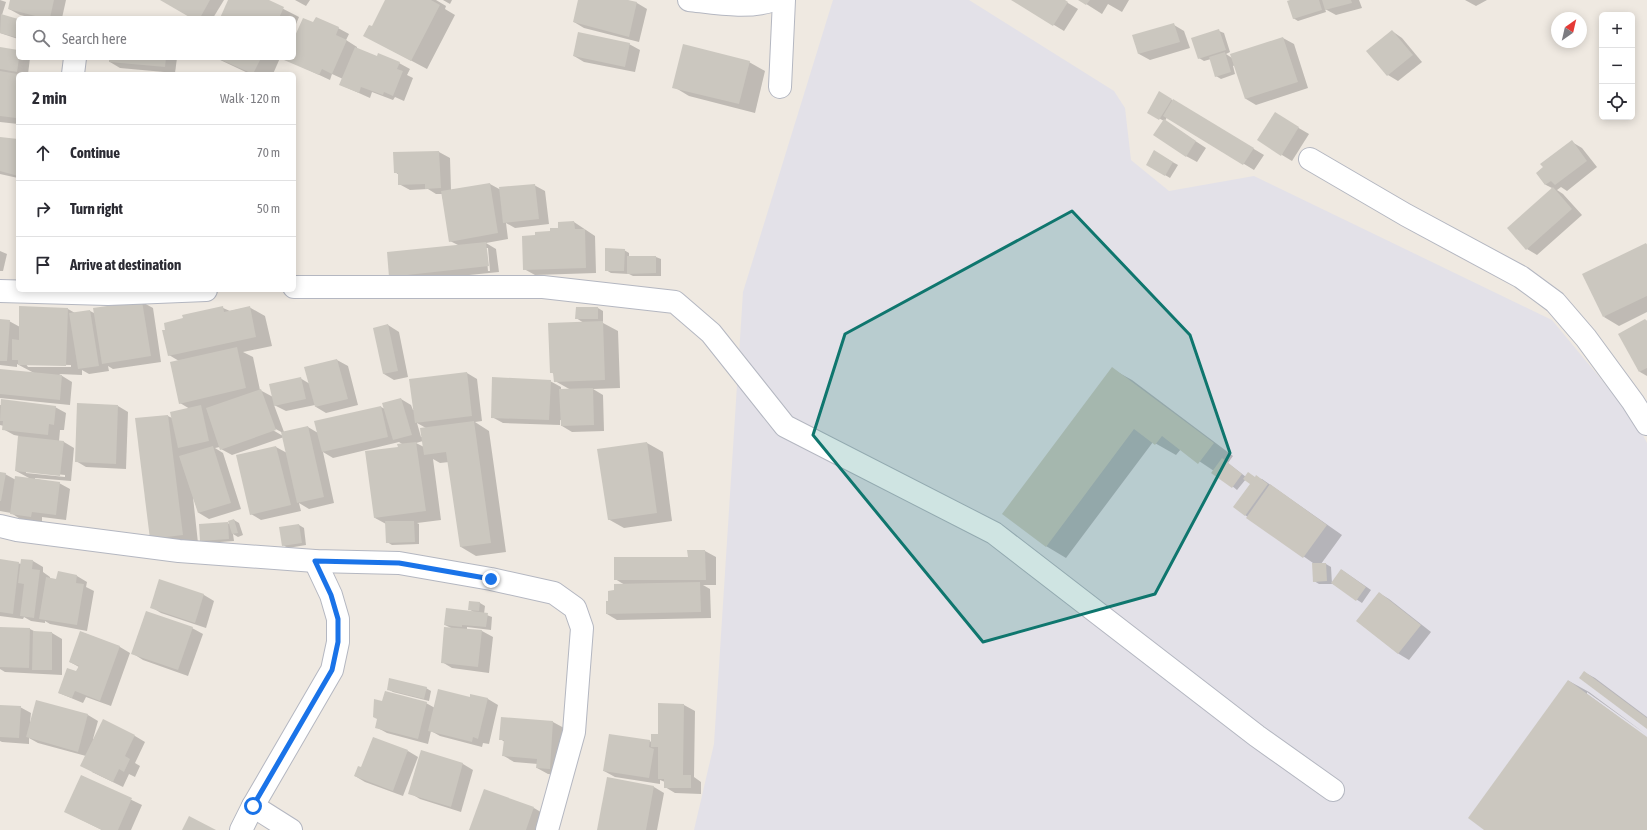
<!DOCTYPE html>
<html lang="en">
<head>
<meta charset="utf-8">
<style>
  :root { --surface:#fff; --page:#f2f2f3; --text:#2b2b33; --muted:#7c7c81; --line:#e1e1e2 }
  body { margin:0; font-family:"Asap Condensed",sans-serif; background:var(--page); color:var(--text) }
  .controls { position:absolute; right:12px; top:12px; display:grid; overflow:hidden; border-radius:6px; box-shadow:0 2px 10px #0003 }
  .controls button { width:36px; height:36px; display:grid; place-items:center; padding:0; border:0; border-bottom:1px solid var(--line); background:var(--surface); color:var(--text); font:20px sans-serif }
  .compass { position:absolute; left:1551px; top:12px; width:36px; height:36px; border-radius:50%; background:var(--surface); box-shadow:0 2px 10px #0003; rotate:34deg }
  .stop { position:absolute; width:12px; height:12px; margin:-9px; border:3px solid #1a73e8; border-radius:50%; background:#fff }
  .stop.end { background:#1a73e8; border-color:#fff; box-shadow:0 1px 4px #0008 }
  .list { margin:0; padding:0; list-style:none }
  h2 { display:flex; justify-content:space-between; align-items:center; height:52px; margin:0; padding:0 16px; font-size:17px }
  h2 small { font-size:13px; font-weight:400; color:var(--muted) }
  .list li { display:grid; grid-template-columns:26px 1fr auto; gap:12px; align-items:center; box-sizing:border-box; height:56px; padding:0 16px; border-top:1px solid var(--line) }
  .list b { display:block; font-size:15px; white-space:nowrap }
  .list em { font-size:13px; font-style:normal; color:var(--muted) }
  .icon { flex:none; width:22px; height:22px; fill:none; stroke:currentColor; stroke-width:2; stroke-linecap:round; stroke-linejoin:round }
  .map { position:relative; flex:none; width:1647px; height:830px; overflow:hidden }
  .search { position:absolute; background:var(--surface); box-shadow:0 2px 10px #0003; left:16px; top:16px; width:280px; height:44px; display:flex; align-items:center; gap:10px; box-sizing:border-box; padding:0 14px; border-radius:6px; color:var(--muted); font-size:15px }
  .panel { position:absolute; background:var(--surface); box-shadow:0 2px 10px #0003; left:16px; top:72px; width:280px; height:220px; border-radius:6px }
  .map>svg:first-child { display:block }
</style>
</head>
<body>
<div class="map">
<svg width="1647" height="830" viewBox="0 0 1647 830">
  <rect width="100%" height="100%" fill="#efe9e1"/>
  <polygon fill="#e3e1e8" points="833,0 969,0 1114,91 1125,108 1131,160 1169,191 1254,176 1552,320 1635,420 1647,443 1647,830 694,830 714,744 743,292"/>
  <g fill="#0003" fill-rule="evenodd">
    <polygon points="0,0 6,2 2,15 18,20 18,39 0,33"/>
    <polygon points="11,0 66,0 62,18 33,18 20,15 9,9"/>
    <polygon points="162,0 224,0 213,18 193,18"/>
    <polygon points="229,0 266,0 299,17 294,29 294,18 221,18"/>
    <polygon points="295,0 310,0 306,6"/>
    <polygon points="386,0 436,0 446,6 445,9 455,15 427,69 365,36 372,28"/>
    <polygon points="443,0 452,0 450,4"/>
    <polygon points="579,0 625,0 637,3 647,9 639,42 584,28 574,22"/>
    <polygon points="1013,0 1063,0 1078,9 1064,31"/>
    <polygon points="1080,0 1129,0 1122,12 1108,4 1102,14"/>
    <polygon points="1293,0 1359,0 1362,8 1336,15 1325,9 1326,12 1298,21 1293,18"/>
    <polygon points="1465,0 1487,0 1476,6"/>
    <polygon points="314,24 338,28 349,34 346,40 357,47 357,49 378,57 399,63 410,69 407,75 413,78 404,101 395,97 393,100 372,92 370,98 341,85 343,79 332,74 330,80 285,59 286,58 294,58 294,40"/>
    <polygon points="1174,25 1184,31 1190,48 1150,60 1139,54 1134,36"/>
    <polygon points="1219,31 1224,33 1230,52 1226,54 1232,58 1283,38 1294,44 1308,88 1256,105 1246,99 1235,65 1233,66 1235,74 1221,79 1216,76 1211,59 1204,61 1199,58"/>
    <polygon points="1392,31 1402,38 1422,62 1398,81 1388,75"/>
    <polygon points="629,44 640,50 635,72 584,62 574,56"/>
    <polygon points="0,48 18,58 30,58 28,74 18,74 18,124 0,122"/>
    <polygon points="110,58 177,58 175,73 120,68 110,62"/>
    <polygon points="216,58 280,58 273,74 250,74"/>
    <polygon points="749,62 765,71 755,113 689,96 674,87"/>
    <polygon points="1160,93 1264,155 1254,170 1167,117 1165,121 1206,148 1197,162 1186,156 1164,121 1148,112"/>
    <polygon points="1285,120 1309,134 1292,161 1282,155"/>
    <polygon points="0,138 18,140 18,178 0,174"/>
    <polygon points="1572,142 1582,148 1597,167 1567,191 1561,187 1557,190 1563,194 1582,215 1537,255 1527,249 1552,188 1546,185 1537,173"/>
    <path d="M439 152 450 158 451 190 490 184 501 190 534 185 545 191 549 224 515 228 506 223 508 239 486 243 496 249 499 272 400 282 390 276 458 245 450 241 442 194H436L428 189 410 190 399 184V175L395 172 394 153ZM486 248H488L490 271H488Z"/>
    <polygon points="1155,152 1178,165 1170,178 1147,164"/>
    <polygon points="574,222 595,236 596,273 535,275 524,269 536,236 551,232"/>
    <polygon points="1646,244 1647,245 1647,312 1619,326 1604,317"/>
    <polygon points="624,250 629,253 629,257 656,257 661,259 661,276 633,276 629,274 611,273 606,270"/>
    <polygon points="0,251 7,254 3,271 0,271"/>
    <path d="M142 302 153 308 161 362 113 369 108 366 109 371 89 374 82 370V375L59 374 72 382 70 405 0 398V370L34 373 17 364V367L0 365V320L9 321 20 327 68 309 75 313 90 311 94 313ZM26 364 71 365V367H28Z"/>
    <path d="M249 307 265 316 272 346 243 352 253 357 260 390 273 397 300 378 310 384 306 368 337 360 348 366 358 405 326 413 316 407 315 405 286 411 274 405 284 432 308 427 318 433 381 407 385 409 401 399 411 405 413 410H414L467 373 477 379 482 421 475 422 489 431 506 552 476 556 461 547 449 462 440 463 433 459 441 520 417 523 419 524V544L392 545 387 542 386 524 375 518 399 448 402 444 399 442 333 458 323 452 334 503 309 509 299 503 301 511 261 520 251 514 276 447 287 453 284 437 232 455 221 449 220 447 215 448 223 453 241 509 209 519 199 513 193 497 198 543 151 538 136 419 168 416 172 418 190 409 180 403 179 361 169 355 223 308 230 311ZM417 423 426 428 422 437H421ZM272 427 283 433V436L271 429ZM423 441 424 447 416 443Z"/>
    <polygon points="598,308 603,311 603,323 618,331 620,388 593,389 603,395 604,431 572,432 562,426 561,420 560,420 560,425 503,423 492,417 550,381 561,387 561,390 571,390 555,381 554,374 551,372 584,323 576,318"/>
    <polygon points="1645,320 1647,321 1647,376 1640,372"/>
    <polygon points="388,325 399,332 408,377 394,380 384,374"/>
    <polygon points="1112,369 1132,380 1233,456 1228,463 1246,477 1262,479 1342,535 1321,564 1326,564 1331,567 1332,584 1342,570 1371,590 1362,603 1333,584 1319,584 1314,581 1313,563 1245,515 1251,484 1246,479 1237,490 1214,471 1181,449 1176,455 1153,442 1066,558 1046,546"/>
    <path d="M0 405 55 407 66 413 64 430H60L59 441 64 442 74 448 71 481 35 478V479L59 483 70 489 66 520 42 517V522L22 520 11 513 0 511V473L5 474 16 480 29 478 16 471 19 436 14 435 3 429 4 426 0 425ZM26 471 65 475V477L26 473Z"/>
    <polygon points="118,406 128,412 126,469 86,467 76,461"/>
    <polygon points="647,443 663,452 672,521 624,528 608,519"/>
    <polygon points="234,520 239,523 243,535 238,537 233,534 234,541 206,543 201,541 227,523 230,524"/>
    <polygon points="299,525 304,528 306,545 288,548 283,545"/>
    <polygon points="705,551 716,557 716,585 703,585 710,589 711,618 617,620 607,614 609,602 615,591 625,585 615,579 689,558"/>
    <polygon points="0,560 22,564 33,561 43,567 43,572 50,577 50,579 57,580 77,576 87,582 86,587 94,591 87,631 50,624 45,621 45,623 31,621 24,617 23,619 0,616"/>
    <polygon points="160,581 204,595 214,601 206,628 161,613 151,607"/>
    <polygon points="1379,593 1389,599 1431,632 1409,660 1399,654 1357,621"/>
    <polygon points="470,602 480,603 485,606 484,614 492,617 491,630 467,627 467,630 482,631 493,637 489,673 452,668 442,662 453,629 445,625 475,613 469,609"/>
    <polygon points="0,628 30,629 36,632 52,633 62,639 62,675 5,672 0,669"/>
    <polygon points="192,628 203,634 188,676 143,660 132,653"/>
    <polygon points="81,632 120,647 130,653 111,706 86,697 83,703 59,693 77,673 79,667 70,662"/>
    <polygon points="1584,672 1595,678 1647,717 1647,728"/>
    <polygon points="1569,681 1589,692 1647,735 1587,692 1587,694 1647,738 1647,830 1486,830"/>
    <polygon points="426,688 431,691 429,701 393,692 388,689"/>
    <polygon points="471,695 488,699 498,705 489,744 483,743 482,747 440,736 431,731 428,744 387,733 376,727 383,703 426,703 435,708 470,698"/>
    <polygon points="659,704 684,705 695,711 694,777 701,782 701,794 675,793 665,787 665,782 660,780 660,784 615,777 604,771 649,741 652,742 659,735"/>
    <polygon points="0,706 20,707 31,713 30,722 88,715 98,721 93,739 135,736 145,742 135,763 140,766 135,777 129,774 123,787 92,772 86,756 38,743 29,738 29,744 2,742 0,741"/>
    <polygon points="502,718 553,722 564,728 560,775 548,774 537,768 538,764 514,762 504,756 505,742 500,739"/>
    <polygon points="408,751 418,757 403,796 365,782 355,776 362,768"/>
    <polygon points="422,752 463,764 473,770 461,812 420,799 410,793"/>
    <polygon points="82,776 142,805 131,830 102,830 66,812"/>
    <polygon points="608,778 654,787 664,793 657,830 598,830"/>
    <polygon points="534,808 549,817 544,830 470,830"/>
  </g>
  <g fill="#cbc7bf">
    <polygon points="10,0 54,0 50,18 43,18 8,9"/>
    <polygon points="160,0 210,0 200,18 191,18"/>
    <polygon points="228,0 269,0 284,7 279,18 220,18"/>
    <polygon points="385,0 431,0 440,5 411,61 363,36 369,25 372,26"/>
    <polygon points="578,0 628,0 637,2 629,37 573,22"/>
    <polygon points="1011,0 1065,0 1068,2 1053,26"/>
    <polygon points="1078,0 1090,0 1086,5"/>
    <polygon points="1290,0 1319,0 1322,10 1293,19 1287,1"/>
    <polygon points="1322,0 1351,0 1352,3 1325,10"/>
    <polygon points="1,14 18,19 18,38 0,33"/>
    <polygon points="316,17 339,27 336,35 347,40 332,74 322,69 319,75 284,60 285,58 294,58 294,38 303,18 313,22"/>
    <polygon points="1174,23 1180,42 1138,54 1132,35"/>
    <polygon points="1219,29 1226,50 1198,59 1191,38"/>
    <polygon points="1392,30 1413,55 1387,76 1366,51"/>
    <polygon points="578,32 630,43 625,67 573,56"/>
    <polygon points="1283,37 1298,82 1245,99 1230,54"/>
    <polygon points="683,44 750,61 739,104 672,88"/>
    <polygon points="0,47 18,50 19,58 17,72 0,69"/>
    <polygon points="355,47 377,56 378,53 400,62 397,69 403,71 393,96 384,92 383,95 361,87 359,93 339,85"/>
    <polygon points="1225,52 1231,72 1215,77 1209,57"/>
    <polygon points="109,58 166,58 165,67 109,62"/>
    <polygon points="217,58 261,58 253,74"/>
    <polygon points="0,71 18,74 18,103 16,118 0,116"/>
    <polygon points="1159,91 1172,99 1159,120 1147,113"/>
    <polygon points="1173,99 1254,148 1243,165 1163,116"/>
    <polygon points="1275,112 1299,127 1281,156 1257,140"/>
    <polygon points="1164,119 1196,141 1186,157 1153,135"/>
    <polygon points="0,137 18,139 18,176 0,171"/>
    <polygon points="1572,140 1587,161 1555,185 1551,181 1545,185 1536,173 1543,167 1540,164"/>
    <polygon points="1154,150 1173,162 1165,176 1146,165"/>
    <polygon points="439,151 441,188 425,189 425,184 398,185 398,173 394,173 393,152"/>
    <polygon points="490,183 498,233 449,242 441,191"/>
    <polygon points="535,184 539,219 503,223 499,187"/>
    <polygon points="1553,187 1572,209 1526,250 1507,228"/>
    <polygon points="574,221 575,229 585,229 586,268 523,270 522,236 535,235 535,232 550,231 550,228 558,228 558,222"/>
    <polygon points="486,242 489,266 389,277 387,252"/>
    <polygon points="1646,243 1647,245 1647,296 1603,317 1582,274"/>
    <polygon points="605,248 625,249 624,271 605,271"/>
    <polygon points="627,256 656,256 656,273 627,274"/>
    <polygon points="142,301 151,356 102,364 93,308"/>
    <polygon points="19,306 68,308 66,366 18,365 18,360 12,360 12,339 19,340"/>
    <polygon points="223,306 224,312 250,306 256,337 168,356 162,330 165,330 164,323 183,318 182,315"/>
    <polygon points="576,307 598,307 598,319 575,319"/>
    <polygon points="90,310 99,366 78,369 69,313"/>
    <polygon points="0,319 10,320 7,361 0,361"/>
    <polygon points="1645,319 1647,321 1647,368 1639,372 1618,334"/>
    <polygon points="603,321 605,380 554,382 553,373 550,373 548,323"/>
    <polygon points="388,324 398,371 383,374 373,328"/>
    <polygon points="237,347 246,388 179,404 170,362"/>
    <polygon points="337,359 348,399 315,407 304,367"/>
    <polygon points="1112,367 1214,443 1198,464 1162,436 1155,445 1134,429 1046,547 1002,514"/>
    <polygon points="0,369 62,375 60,400 0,394"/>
    <polygon points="467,372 472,416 415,423 409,379"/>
    <polygon points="301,377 306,399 274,406 269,384"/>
    <polygon points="492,377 551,380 549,420 491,418"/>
    <polygon points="593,388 594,425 561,426 559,389"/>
    <polygon points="261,389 276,430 220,450 206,408"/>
    <polygon points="401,398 412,435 393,440 382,403"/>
    <polygon points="1,399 56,406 54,425 49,424 48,435 2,430 3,421 0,421"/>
    <polygon points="77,403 118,405 116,464 75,462"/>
    <polygon points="201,405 209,441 178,448 170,412"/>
    <polygon points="381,406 388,437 322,452 314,421"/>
    <polygon points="168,415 183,535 150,539 135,418"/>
    <polygon points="474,421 491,543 460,547 446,452 424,455 420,428"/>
    <polygon points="308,426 324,497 297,503 281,432"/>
    <polygon points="18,436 64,441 60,476 15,471"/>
    <polygon points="416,442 426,511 374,518 365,451 398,447 397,444"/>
    <polygon points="647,442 657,513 608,520 597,449"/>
    <polygon points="213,446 231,503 198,513 179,456"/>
    <polygon points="276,446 291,505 250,515 236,455"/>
    <polygon points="1222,458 1242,474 1232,488 1211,473"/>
    <polygon points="0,472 6,473 1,501 0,501"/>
    <polygon points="1248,472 1255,477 1256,475 1268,484 1245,516 1233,507 1250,484 1243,479"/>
    <polygon points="15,476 60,482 56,515 32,512 31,517 10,514"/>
    <polygon points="1270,484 1327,525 1303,558 1246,518"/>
    <polygon points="234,519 238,533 232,534 228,521"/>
    <polygon points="385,521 414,521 415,542 386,543"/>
    <polygon points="228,522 229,539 200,541 199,524"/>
    <polygon points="299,524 302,543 282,546 279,527"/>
    <polygon points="687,550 705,550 706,580 614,580 614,557 688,557"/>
    <polygon points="0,559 19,562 13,614 0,612"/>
    <polygon points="21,559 33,560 32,569 40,570 34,618 20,616 24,584 18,583"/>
    <polygon points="1312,563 1326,563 1327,581 1313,582"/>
    <polygon points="1341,569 1366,587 1356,601 1331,583"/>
    <polygon points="58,571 77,575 76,583 84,584 77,625 39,619 46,577 56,579"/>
    <polygon points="159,579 204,594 195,623 150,608"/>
    <polygon points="700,582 701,612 606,614 606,601 608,601 608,591 614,590 614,584"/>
    <polygon points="1379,592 1421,625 1398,654 1356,621"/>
    <polygon points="469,601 480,602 479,611 468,610"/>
    <polygon points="446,608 488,613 486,627 462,625 462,627 444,625"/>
    <polygon points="146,611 193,627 178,670 131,654"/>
    <polygon points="0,627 30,628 29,668 0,667"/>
    <polygon points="444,627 482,630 478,667 441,663"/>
    <polygon points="33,631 52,632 52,670 32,670"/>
    <polygon points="80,631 120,646 100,701 75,691 72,698 58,693 67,668 76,671 79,666 69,662"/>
    <polygon points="1584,671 1647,718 1647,729 1579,678"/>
    <polygon points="389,678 427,687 424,699 387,690"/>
    <polygon points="1568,680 1647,737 1647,830 1484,830 1468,818"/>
    <polygon points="438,689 470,697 470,694 488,698 478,739 473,737 472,742 428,731"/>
    <polygon points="385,691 427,702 418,739 375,728 377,719 373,717 374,699 382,701"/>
    <polygon points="36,700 88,714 78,752 26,737"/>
    <polygon points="658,703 684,704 683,775 691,775 691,788 664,788 664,779 658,779 658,747 651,747 651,734 658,734"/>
    <polygon points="0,705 21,706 19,738 0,737"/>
    <polygon points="501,717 553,721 550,769 536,768 537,759 502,756 504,740 499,740"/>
    <polygon points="103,719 135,735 125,756 130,759 124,772 119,769 113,782 80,766"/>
    <polygon points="609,734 650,740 649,747 654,749 649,778 603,771"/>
    <polygon points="373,737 408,750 393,791 354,776 358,766 361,767"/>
    <polygon points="421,750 463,763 451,807 408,794"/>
    <polygon points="81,775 132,798 118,830 102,830 64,812"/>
    <polygon points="607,777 654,786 646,830 597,830"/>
    <polygon points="484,789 534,807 526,830 469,830"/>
    <polygon points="189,816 216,830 182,830"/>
  </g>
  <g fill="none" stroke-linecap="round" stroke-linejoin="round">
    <g stroke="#b4b7c1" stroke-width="24">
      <g id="minor">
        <path d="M689 0C716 3 748 9 774 0"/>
        <polyline points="73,74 75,58"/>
        <polyline points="780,87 784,0"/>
        <polyline points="1310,159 1406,215 1521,277 1555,302 1586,338 1633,402 1647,424"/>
        <polyline points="294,287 543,287 675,302 711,333 785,426 994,533 1257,736 1333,790"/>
        <polyline points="0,291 108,294 206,290"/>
        <polyline points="0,526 17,530 179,551 315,561 399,563 491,579 554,593 575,608 582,628 574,732 547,830"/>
        <polyline points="253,806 291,830"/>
        <polyline points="241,830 253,806 332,670 338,642 338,619 331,595 315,561"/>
      </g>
    </g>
    <use href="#minor" stroke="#fff" stroke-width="22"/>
  </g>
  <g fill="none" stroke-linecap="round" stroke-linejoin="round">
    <polyline stroke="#1a73e8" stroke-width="5" points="253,806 332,670 338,642 338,619 331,595 315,561 399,563 491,579"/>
  </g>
  <path fill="#0f766e" fill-opacity="0.2" stroke="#0f766e" stroke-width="3" stroke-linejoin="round" d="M1072 211 1190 335 1230 453 1155 594 983 642 813 435 845 334Z"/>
</svg>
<div class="controls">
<button>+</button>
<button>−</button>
<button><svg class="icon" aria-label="locate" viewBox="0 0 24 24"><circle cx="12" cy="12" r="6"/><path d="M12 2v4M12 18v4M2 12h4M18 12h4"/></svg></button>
</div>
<svg class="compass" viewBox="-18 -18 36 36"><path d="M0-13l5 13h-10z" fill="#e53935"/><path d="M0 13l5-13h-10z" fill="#7c7c81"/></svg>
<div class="stop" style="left:253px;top:806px"></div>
<div class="stop end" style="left:491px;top:579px"></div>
<div class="search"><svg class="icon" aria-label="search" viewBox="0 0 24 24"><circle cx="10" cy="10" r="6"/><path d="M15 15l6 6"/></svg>Search here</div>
<section class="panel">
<h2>2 min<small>Walk · 120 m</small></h2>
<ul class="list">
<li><svg class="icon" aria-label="ahead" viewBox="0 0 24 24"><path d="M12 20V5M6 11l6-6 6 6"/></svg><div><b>Continue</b></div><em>70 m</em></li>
<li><svg class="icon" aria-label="right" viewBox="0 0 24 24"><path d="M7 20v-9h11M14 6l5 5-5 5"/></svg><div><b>Turn right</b></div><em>50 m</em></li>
<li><svg class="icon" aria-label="arrive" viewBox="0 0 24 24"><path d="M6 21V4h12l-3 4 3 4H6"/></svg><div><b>Arrive at destination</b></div></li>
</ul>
</section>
</div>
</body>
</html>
